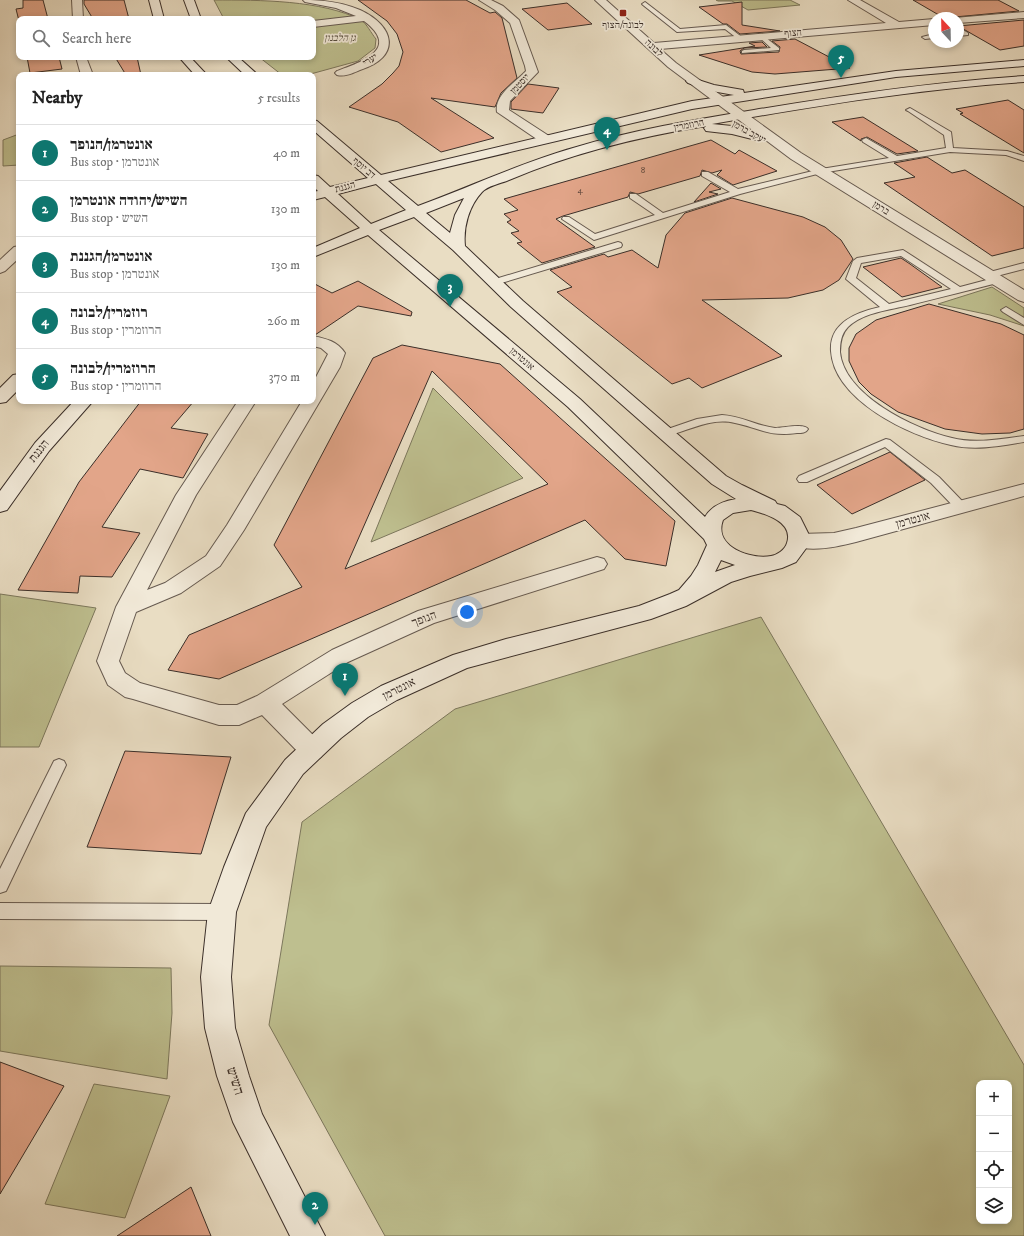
<!DOCTYPE html>
<html lang="en">
<head>
<meta charset="utf-8">
<style>
  :root { --surface:#fff; --page:#f6f6f6; --text:#222; --muted:#767676; --line:#e0e0e0; --accent:#0f766e }
  body { margin:0; font-family:"IM FELL DW Pica","Frank Ruhl Libre",serif; background:var(--page); color:var(--text) }
  .controls { position:absolute; right:12px; bottom:12px; display:grid; overflow:hidden; border-radius:8px; box-shadow:0 2px 6px #0003 }
  .controls button { width:36px; height:36px; display:grid; place-items:center; padding:0; border:0; border-bottom:1px solid var(--line); background:var(--surface); color:var(--text); font:20px sans-serif }
  .compass { position:absolute; left:928px; top:12px; width:36px; height:36px; border-radius:50%; background:var(--surface); box-shadow:0 2px 6px #0003; rotate:338deg }
  .you { position:absolute; left:467px; top:612px; width:14px; height:14px; margin:-10px; border:3px solid #fff; border-radius:50%; background:#1a73e8; box-shadow:0 0 0 6px #1a73e833 }
  .badge { display:grid; place-items:center; width:26px; height:26px; border-radius:50%; background:var(--accent); color:#fff; font-size:13px; font-weight:700 }
  .pin { position:absolute; translate:-50% -33px; filter:drop-shadow(0 1px 2px #0008) }
  .pin::after { content:''; position:absolute; top:21px; width:14px; height:12px; background:inherit; clip-path:polygon(0 0,100% 0,50% 100%) }
  .list { margin:0; padding:0; list-style:none }
  h2 { display:flex; justify-content:space-between; align-items:center; height:52px; margin:0; padding:0 16px; font-size:17px }
  h2 small { font-size:13px; font-weight:400; color:var(--muted) }
  .list li { display:grid; grid-template-columns:26px 1fr auto; gap:12px; align-items:center; box-sizing:border-box; height:56px; padding:0 16px; border-top:1px solid var(--line) }
  .list b { display:block; font-size:15px; white-space:nowrap }
  .list p { margin:0; font-size:13px; white-space:nowrap; color:var(--muted) }
  .list em { font-size:13px; font-style:normal; color:var(--muted) }
  .icon { flex:none; width:22px; height:22px; fill:none; stroke:currentColor; stroke-width:2; stroke-linecap:round; stroke-linejoin:round }
  .map { position:relative; flex:none; width:1024px; height:1236px; overflow:hidden }
  .search { position:absolute; background:var(--surface); box-shadow:0 2px 6px #0003; left:16px; top:16px; width:300px; height:44px; display:flex; align-items:center; gap:10px; box-sizing:border-box; padding:0 14px; border-radius:8px; color:var(--muted); font-size:15px }
  .panel { position:absolute; background:var(--surface); box-shadow:0 2px 6px #0003; left:16px; top:72px; width:300px; height:332px; border-radius:8px }
  .map>svg:first-child { display:block }
</style>
</head>
<body>
<div class="map">
<svg width="1024" height="1236" viewBox="0 0 1024 1236">
  <rect width="100%" height="100%" fill="#e9ddc3"/>
  <filter id="stains"><feTurbulence type="fractalNoise" baseFrequency=".005" numOctaves="4"/><feColorMatrix values="0 0 0 0 .2 0 0 0 0 .09 0 0 0 0 .02 0 0 0 .5 -.17"/></filter>
  <radialGradient id="worn" r=".72"><stop offset=".6" stop-color="#630" stop-opacity="0"/><stop offset="1" stop-color="#630" stop-opacity=".3"/></radialGradient>
  <g fill="#bebf8f" stroke="#7c775c" fill-rule="evenodd">
    <path d="M214 0C259 0 322 0 361 20 367 24 371 33 376 39L375 48 358 61 307 75H282L259 57H313V19H224Z"/>
    <polygon points="716,0 790,0 800,5 748,10 732,1 718,1"/>
    <polygon points="19,134 19,165 3,166 3,140"/>
    <polygon points="992,287 1024,308 1024,326 990,315 938,304"/>
    <polygon points="433,388 523,478 371,542"/>
    <polygon points="0,594 96,608 39,747 0,747"/>
    <path d="M761 617 1024 1065V1236H385L269 1025 302 822 455 709ZM979 1083H1009V1221H979Z"/>
    <polygon points="0,966 171,968 172,1013 167,1079 0,1051"/>
    <polygon points="94,1084 170,1096 125,1218 45,1204"/>
  </g>
  <g fill="#e2a589" stroke="#3b2f29" fill-rule="evenodd">
    <polygon points="23,0 43,0 48,19 19,19 19,21 16,9 23,8"/>
    <polygon points="84,0 124,0 129,19 93,19 84,4"/>
    <polygon points="358,0 466,0 490,13 495,12 502,18 517,78 501,93 495,107 431,98 494,138 441,152 398,122 349,107 382,84 393,73 399,66 403,52 397,34 387,21"/>
    <polygon points="913,0 998,0 1019,11 944,18"/>
    <polygon points="742,2 742,25 780,31 740,34 727,24 723,24 699,7"/>
    <polygon points="567,3 592,24 548,30 522,9"/>
    <polygon points="1024,20 1024,46 1000,50 958,26"/>
    <polygon points="795,39 850,68 775,74 752,72 699,55 755,46 749,43 762,42 767,47 744,48 740,51 741,54 779,52 780,47 772,41"/>
    <polygon points="27,57 59,57 62,69 30,73"/>
    <polygon points="115,57 137,57 141,75 126,75"/>
    <polygon points="528,84 559,88 543,113 511,109 511,102"/>
    <polygon points="1008,100 1024,110 1024,153 960,114 963,113 956,109"/>
    <polygon points="863,117 918,151 897,154 867,137 861,139 861,141 832,122"/>
    <polygon points="711,140 735,154 739,150 777,171 733,185 717,175 722,170 712,173 702,170 700,176 638,194 630,192 628,197 563,216 556,219 595,247 542,263 517,243 522,242 511,233 519,231 507,222 511,220 504,214 518,210 504,199"/>
    <polygon points="927,157 952,173 965,170 1024,207 1024,248 992,256 884,183 915,177 894,163"/>
    <polygon points="711,183 721,189 709,192 718,194 694,202"/>
    <polygon points="732,198 803,217 825,227 841,240 853,259 839,280 823,290 788,298 702,300 782,356 702,388 689,378 672,384 557,292 572,287 550,270 604,254 608,257 632,250 658,268 666,235 685,213"/>
    <polygon points="901,258 910,264 942,287 902,297 863,267"/>
    <polygon points="358,281 412,312 411,316 358,306 315,335 313,335 313,283 332,293"/>
    <polygon points="929,304 1001,324 1024,335 1024,429 1010,433 982,434 945,429 898,412 871,394 859,382 849,361 849,348 856,334 876,320"/>
    <path d="M402 345 500 364 675 521 666 566 625 559 585 520 219 679 168 670 189 635 302 587 274 545 373 358ZM432 371 548 484 345 569Z"/>
    <polygon points="141,401 194,401 171,428 208,434 183,478 140,469 102,527 140,533 112,577 80,576 78,593 18,590 79,482"/>
    <polygon points="890,452 925,480 852,514 817,485"/>
    <polygon points="125,751 231,757 201,854 87,847"/>
    <polygon points="0,1062 64,1086 0,1194"/>
    <polygon points="191,1187 211,1236 117,1236"/>
  </g>
  <g fill="none" stroke-linecap="round" stroke-linejoin="round">
    <g stroke="#665a50" stroke-width="2">
      <g id="lane">
        <polygon points="645,2 680,29 726,25 743,38 738,39 725,29 677,32 643,5 642,4"/>
        <polygon points="958,27 968,33 968,35 958,36"/>
        <polygon points="761,34 779,48 779,50 742,53 742,51 744,50 771,48 759,37 758,36"/>
        <polygon points="934,34 934,38 925,39 922,37"/>
        <polygon points="910,108 951,132 953,148 1007,151 1024,156 1024,161 1006,155 950,152 821,173 740,194 594,240 562,219 563,217 569,217 595,234 655,215 630,198 630,194 636,194 663,213 730,192 702,176 702,172 708,172 738,189 821,169 889,158 863,142 862,140 866,138 897,156 946,148 944,135 908,111 906,110"/>
        <polygon points="618,242 621,243 622,245 621,247 498,284 495,285 490,282 492,280"/>
        <path d="M903 250 960 287 998 277 1003 280 1001 282C971 290 941 297 910 305 890 310 864 312 848 327 841 334 840 343 840 352 844 395 914 429 952 438 975 444 1001 439 1024 436V442C1000 446 975 451 951 445 909 436 834 400 831 351 829 322 858 312 880 307L846 279 853 261 857 258ZM901 256 951 289 889 304 856 278 861 263Z"/>
        <polygon points="1024,263 1024,269 989,278 985,275 986,273"/>
        <polygon points="1006,307 1024,318 1024,325 1003,312 1001,310"/>
        <path d="M722 415C741 416 757 426 775 428 783 428 804 423 808 429 806 433 802 433 797 433 768 437 760 428 735 423 710 417 689 431 666 436L661 433 662 431 697 419Z"/>
        <polygon points="886,439 890,440 939,477 965,504 967,507 965,510 957,510 931,483 885,447 807,482 799,482 797,479 799,476"/>
        <polygon points="59,759 64,761 66,765 6,891 0,893 0,869 54,761"/>
        <polygon points="0,903 222,904 228,907 230,912 228,917 222,920 0,919"/>
      </g>
    </g>
    <g stroke="#665a50" stroke-width="2">
      <g id="street">
        <polygon points="72,0 82,0 83,19 73,19"/>
        <path d="M303 0C323 0 341 2 360 10 395 26 402 57 360 70 353 73 345 77 337 75L335 73 337 71C362 62 401 49 364 21L313 27V21L356 16 336 8 305 2Z"/>
        <path d="M479 0H491L503 6 519 20 538 72 510 101 509 110 549 136 551 139 549 142H541L497 112C494 95 516 82 526 71L525 66 510 23 495 10Z"/>
        <polygon points="595,0 606,0 654,43 886,23 848,0 860,0 899,22 934,19 934,25 660,49 676,63 801,153 1024,290 1024,302 1018,300 791,159 668,67"/>
        <polygon points="1024,12 1024,18 958,23 958,18 954,18"/>
        <polygon points="76,57 86,57 93,75 81,75"/>
        <polygon points="19,246 19,258 5,271 0,273 0,260 14,247"/>
        <path d="M313 336C327 339 337 341 345 353L340 367 244 530 220 566 181 593 136 612 119 661 125 673 140 683 219 705H237L257 696 332 650 418 611 597 557 604 559 607 564 604 569 434 623 348 662 282 704 321 743 324 750 321 757 312 760 303 757 262 715 239 725H219L133 699 125 697 108 685 97 661 116 607 176 495 238 401H256L196 495 147 590 165 583 206 556 227 525 302 401H313V383L328 354 321 348 313 346Z"/>
        <path d="M1024 484V496L856 542C836 547 813 552 793 546L790 541 793 536 800 534 834 533 856 528Z"/>
      </g>
    </g>
    <g stroke="#3b2f29" stroke-width="2">
      <g id="secondary">
        <polygon points="149,0 159,0 164,19 154,19"/>
        <polygon points="184,0 194,0 201,19 191,19"/>
        <polygon points="179,57 190,57 207,75 195,75"/>
        <polygon points="226,57 238,57 258,75 245,75"/>
        <path d="M1024 60V66L896 77 692 109 388 181 418 206C470 187 520 163 573 148 632 130 693 120 754 110 844 95 933 82 1024 76V82C919 89 815 106 712 124L732 126 760 133 762 136 760 139 756 140 732 134 706 131 704 128 706 126C638 137 572 153 509 180 502 183 487 186 482 192 469 206 463 227 465 246L523 301 726 476 742 485 775 501 777 504 785 506 800 517 809 535 807 547 796 562 782 568 750 576 731 582 686 606 651 619 467 668 397 700 368 717 341 738 303 774 266 827 236 912 231 977 235 1028 249 1076 262 1114 325 1236H290L233 1122 217 1076 205 1028 201 977 208 912 224 867 246 813 285 760 323 724 352 703 381 686 453 655 506 639 639 606 670 594 679 590 691 576 698 565 707 545 704 539 568 407 368 235 313 257V248L360 228 325 197 313 200V192L318 191 313 186V175L318 176 330 187 368 178 313 130V120L317 121 381 175 692 101 734 95 712 91 688 83 686 81 688 79 692 78 714 85 743 90 744 93 896 71ZM376 184 406 210 371 224 338 194ZM464 198 455 215 450 233 426 213ZM414 217 453 250 511 307 712 484 736 499C724 501 712 505 705 517L580 399 379 230ZM751 510C766 514 794 522 787 543 785 550 777 555 771 556 751 560 713 547 723 520L733 513ZM721 560 735 565 715 572Z"/>
        <polygon points="19,374 19,389 6,402 0,403 0,388 13,375"/>
        <polygon points="74,401 93,401 49,451 7,510 0,512 0,491 35,443"/>
      </g>
    </g>
    <use href="#lane" fill="#f1e9d8" fill-rule="evenodd"/>
    <use href="#street" fill="#f1e9d8" fill-rule="evenodd"/>
    <use href="#secondary" fill="#f1e9d8" fill-rule="evenodd"/>
  </g>
  <rect fill="#8f2418" stroke="#f1e9d8" stroke-width="1.5" x="619" y="9" width="8" height="8" rx="2"/>
  <g text-anchor="middle" dominant-baseline="central" stroke-width="3.5" stroke-linejoin="round" paint-order="stroke">
    <g font-size="9" fill="#654c41">
      <text x="643" y="170">8</text>
      <text x="580" y="190">4</text>
    </g>
    <g font-size="10" fill="#3b2f29" stroke="#f1e9d8">
      <text x="623" y="25">לבונה/הצוף</text>
    </g>
    <g font-size="10" fill="#3b2f29" stroke="#f1e9d8">
      <text transform="translate(793 33) rotate(-5)">הצוף</text>
      <text transform="translate(654 48) rotate(43)">לבונה</text>
      <text transform="translate(370 60) rotate(-32)">יערי</text>
      <text transform="translate(520 84) rotate(-47)">יוסטמן</text>
      <text transform="translate(689 125) rotate(-11)">הרוזמרין</text>
      <text transform="translate(749 132) rotate(29)">יעקב ברמן</text>
      <text transform="translate(364 168) rotate(40)">דב יוסף</text>
      <text transform="translate(345 187) rotate(-15)">הגננת</text>
      <text transform="translate(881 208) rotate(32)">ברמן</text>
      <text transform="translate(522 359) rotate(41)">אונטרמן</text>
    </g>
    <g font-size="10" font-style="italic" fill="#554c3d" stroke="#f1e9d8">
      <text x="340" y="38">גן הלבנון</text>
    </g>
    <g font-size="12" fill="#3b2f29" stroke="#f1e9d8">
      <text transform="translate(39 451) rotate(-51)">הגננת</text>
      <text transform="translate(913 520) rotate(-15)">אונטרמן</text>
      <text transform="translate(424 619) rotate(-20)">הנופך</text>
      <text transform="translate(399 689) rotate(-27)">אונטרמן</text>
    </g>
    <g font-size="14" fill="#3b2f29" stroke="#f1e9d8">
      <text transform="translate(235 1081) rotate(72)">השיש</text>
    </g>
  </g>
  <rect width="100%" height="100%" filter="url(#stains)"/>
  <rect width="100%" height="100%" fill="url(#worn)"/>
</svg>
<div class="controls">
<button>+</button>
<button>−</button>
<button><svg class="icon" aria-label="locate" viewBox="0 0 24 24"><circle cx="12" cy="12" r="6"/><path d="M12 2v4M12 18v4M2 12h4M18 12h4"/></svg></button>
<button><svg class="icon" aria-label="layers" viewBox="0 0 24 24"><path d="M12 4l9 5-9 5-9-5zM3 14l9 5 9-5"/></svg></button>
</div>
<svg class="compass" viewBox="-18 -18 36 36"><path d="M0-13l5 13h-10z" fill="#e53935"/><path d="M0 13l5-13h-10z" fill="#767676"/></svg>
<div class="you"></div>
<div class="pin badge" style="left:345px;top:696px">1</div>
<div class="pin badge" style="left:315px;top:1225px">2</div>
<div class="pin badge" style="left:450px;top:307px">3</div>
<div class="pin badge" style="left:607px;top:150px">4</div>
<div class="pin badge" style="left:841px;top:78px">5</div>
<div class="search"><svg class="icon" aria-label="search" viewBox="0 0 24 24"><circle cx="10" cy="10" r="6"/><path d="M15 15l6 6"/></svg>Search here</div>
<section class="panel">
<h2>Nearby<small>5 results</small></h2>
<ul class="list">
<li><span class="badge">1</span><div><b>אונטרמן/הנופך</b><p>Bus stop · אונטרמן</p></div><em>40 m</em></li>
<li><span class="badge">2</span><div><b>השיש/יהודה אונטרמן</b><p>Bus stop · השיש</p></div><em>130 m</em></li>
<li><span class="badge">3</span><div><b>אונטרמן/הגננת</b><p>Bus stop · אונטרמן</p></div><em>130 m</em></li>
<li><span class="badge">4</span><div><b>רוזמרין/לבונה</b><p>Bus stop · הרוזמרין</p></div><em>260 m</em></li>
<li><span class="badge">5</span><div><b>הרוזמרין/לבונה</b><p>Bus stop · הרוזמרין</p></div><em>370 m</em></li>
</ul>
</section>
</div>
</body>
</html>
